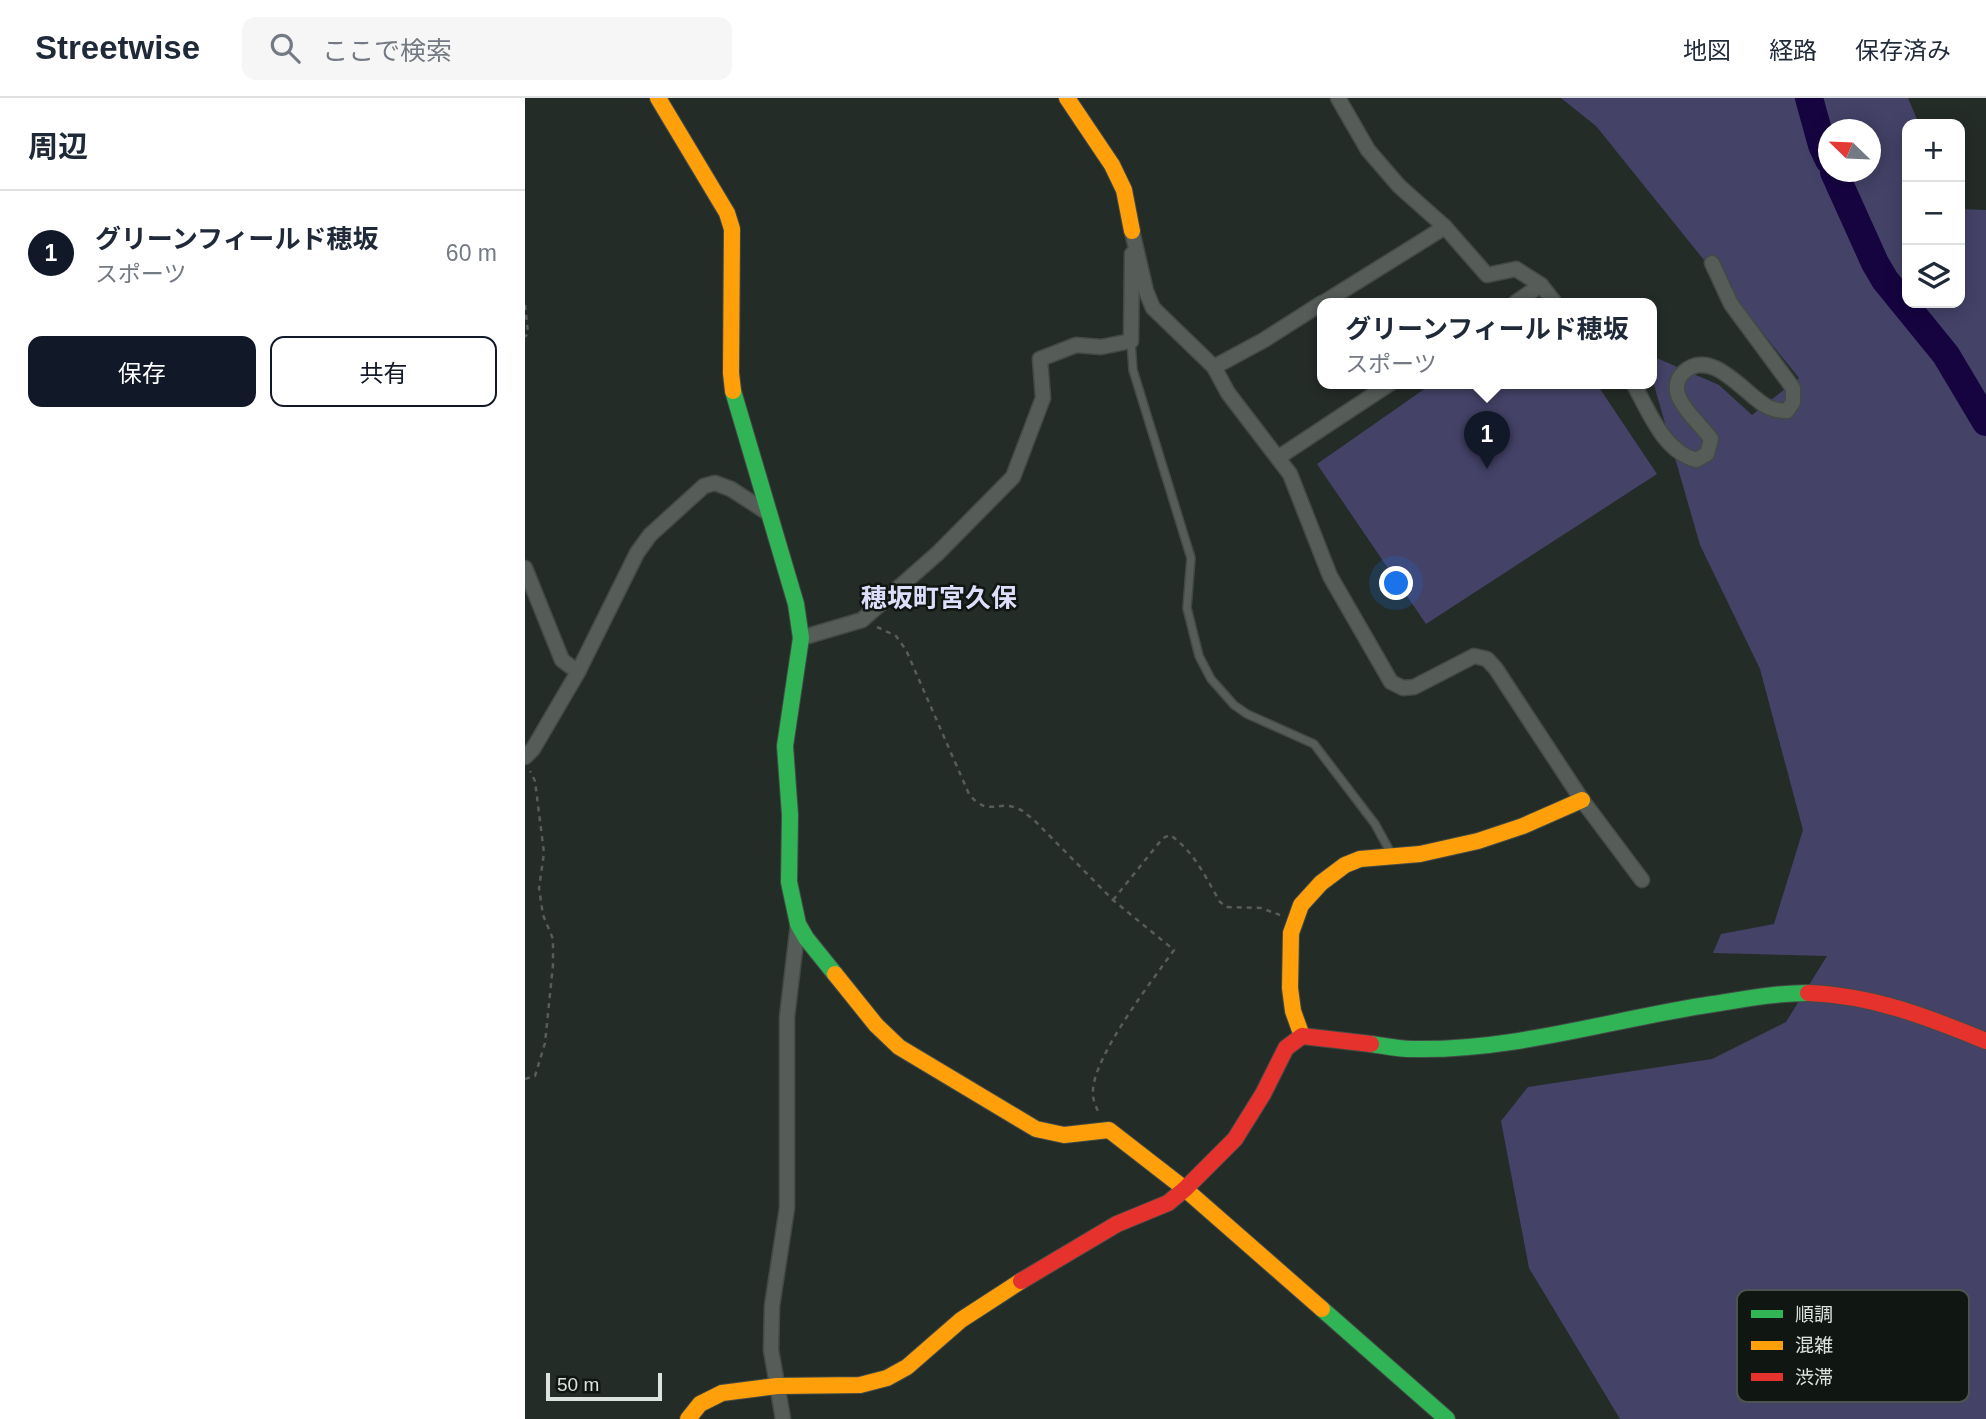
<!DOCTYPE html>
<html lang="ja">
<head>
<meta charset="utf-8">
<style>
  :root { --surface:#fff; --page:#f6f6f7; --text:#1f2937; --muted:#747a83; --line:#e0e1e3; --accent:#111827 }
  body { margin:0; font-family:Helvetica,"Noto Sans JP",sans-serif; background:var(--page); color:var(--text) }
  .controls { position:absolute; right:21px; top:21px; display:grid; overflow:hidden; border-radius:14px; box-shadow:0 4px 18px #0003 }
  .controls button { width:63px; height:63px; display:grid; place-items:center; padding:0; border:0; border-bottom:2px solid var(--line); background:var(--surface); color:var(--text); font:35px sans-serif }
  .compass { position:absolute; left:1293px; top:21px; width:63px; height:63px; border-radius:50%; background:var(--surface); box-shadow:0 4px 18px #0003; rotate:293deg }
  .scale { position:absolute; left:21px; bottom:18px; width:116px; box-sizing:border-box; padding-left:7px; border:4px solid #dbe4df; border-top:0; font-size:19px; line-height:24px; white-space:nowrap; color:#dbe4df; -webkit-text-stroke:5px #101612; paint-order:stroke }
  .you { position:absolute; left:872px; top:486px; width:24px; height:24px; margin:-18px; border:5px solid #fff; border-radius:50%; background:#1a73e8; box-shadow:0 0 0 10px #1a73e833 }
  .badge { display:grid; place-items:center; width:46px; height:46px; border-radius:50%; background:var(--accent); color:#fff; font-size:23px; font-weight:700 }
  .pin { position:absolute; translate:-50% -58px; filter:drop-shadow(0 2px 4px #0008) }
  .pin::after { content:''; position:absolute; top:37px; width:24px; height:21px; background:inherit; clip-path:polygon(0 0,100% 0,50% 100%) }
  .popup { position:absolute; left:792px; top:200px; width:340px; height:91px; box-sizing:border-box; display:grid; place-content:center; border-radius:14px; background:var(--surface); filter:drop-shadow(0 2px 5px #0005); font-size:23px; white-space:nowrap; color:var(--muted) }
  .popup b { font-size:26px; color:var(--text) }
  .popup::after { content:''; position:absolute; left:50%; top:100%; margin-left:-14px; border:14px solid transparent; border-top-color:var(--surface) }
  .list { margin:0; padding:0; list-style:none }
  h2 { display:flex; justify-content:space-between; align-items:center; height:91px; margin:0; padding:0 28px; font-size:30px }
  h2 small { font-size:23px; font-weight:400; color:var(--muted) }
  .list li { display:grid; grid-template-columns:46px 1fr auto; gap:21px; align-items:center; box-sizing:border-box; height:126px; padding:0 28px; border-top:2px solid var(--line) }
  .list b { display:block; font-size:26px; white-space:nowrap }
  .list p { margin:0; font-size:23px; white-space:nowrap; color:var(--muted) }
  .list em { font-size:23px; font-style:normal; color:var(--muted) }
  .actions { display:flex; gap:14px; padding:21px 28px }
  .actions a { flex:1; padding:16px 0; border:2px solid var(--accent); border-radius:14px; text-align:center; font-size:24px; color:var(--accent) }
  .actions .main { background:var(--accent); color:#fff }
  .icon { flex:none; width:38px; height:38px; fill:none; stroke:currentColor; stroke-width:2; stroke-linecap:round; stroke-linejoin:round }
  .map { position:relative; flex:none; width:1461px; height:1321px; overflow:hidden }
  header { display:flex; align-items:center; gap:42px; box-sizing:border-box; height:98px; padding:0 35px; background:var(--surface); border-bottom:2px solid var(--line) }
  header strong { font-size:33px }
  nav { display:flex; gap:38px; margin-inline-start:auto; font-size:24px }
  .search { width:490px; height:63px; background:var(--page); display:flex; align-items:center; gap:18px; box-sizing:border-box; padding:0 24px; border-radius:14px; color:var(--muted); font-size:26px }
  main { display:flex }
  aside { flex:1; background:var(--surface) }
  .map>svg:first-child { display:block }
</style>
</head>
<body>
<header>
<strong>Streetwise</strong>
<div class="search"><svg class="icon" aria-label="search" viewBox="0 0 24 24"><circle cx="10" cy="10" r="6"/><path d="M15 15l6 6"/></svg>ここで検索</div>
<nav><a>地図</a><a>経路</a><a>保存済み</a></nav>
</header>
<main>
<aside>
<h2>周辺<small></small></h2>
<ul class="list">
<li><span class="badge">1</span><div><b>グリーンフィールド穂坂</b><p>スポーツ</p></div><em>60 m</em></li>
</ul>
<div class="actions"><a class="main">保存</a><a>共有</a></div>
</aside>
<div class="map">
<svg width="1461" height="1321" viewBox="0 0 1461 1321">
  <rect width="100%" height="100%" fill="#242c28"/>
  <g fill="#444267" fill-rule="evenodd">
    <path d="M1036 0H1383L1394 26H1382V205H1435V111L1461 112V1321H1095L1004 1170 976 1023 1003 989 1187 961 1261 924 1302 858 1188 855 1196 836 1249 826 1278 732 1235 571 1175 447 1127 280V258L1194 287 1227 317 1274 280 1071 28ZM1304 32H1346V74H1304Z"/>
    <polygon points="908,285 1071,285 1132,376 901,526 792,366"/>
  </g>
  <g fill="none" stroke-linecap="round" stroke-linejoin="round">
    <g stroke="#150440" stroke-width="28">
      <polyline points="1284,0 1297,47 1304,62"/>
      <polyline points="1309,74 1350,165 1360,182 1421,257 1461,324"/>
    </g>
    <g stroke="#434a46" stroke-width="10">
      <polyline id="lane" points="606,243 608,272 666,460 662,510 674,558 686,581 709,607 722,616 789,646 850,726 867,757"/>
    </g>
    <g stroke="#434a46" stroke-width="17">
      <g id="street">
        <polyline points="813,0 843,52 874,88 920,129 962,177 991,171 1016,187 1030,205"/>
        <polyline points="607,133 621,193 628,210 689,269 703,295 765,376 805,478 866,584 878,590 889,589 949,558 962,561 971,571 1057,702 1117,782"/>
        <polyline points="798,205 920,129"/>
        <polyline points="990,205 1016,187"/>
        <polyline points="689,269 739,242 797,205"/>
        <path d="M1108 285C1124 313 1138 353 1171 362L1182 356 1186 341C1174 323 1136 296 1159 274 1186 249 1220 296 1241 308 1248 312 1254 313 1262 313L1268 304V290L1206 206 1187 165"/>
        <polyline points="754,359 866,285"/>
        <polyline points="0,470 37,562 53,574"/>
        <polyline points="276,540 337,522 413,455 488,379 518,300 515,261 551,247 576,249 606,243 607,156"/>
        <polyline points="0,659 8,651 53,574 112,455 125,437 179,388 190,385 206,391 243,415"/>
        <polyline points="258,1321 246,1252 247,1208 262,1110 262,919 273,826"/>
      </g>
    </g>
    <g stroke="#434a46" stroke-width="18">
      <g id="fast">
        <polyline points="208,293 271,506 276,540 260,648 265,717 264,784 273,826 281,840 310,876"/>
        <path d="M846 946C859 948 874 951 888 951 990 953 1088 921 1188 906 1220 901 1251 895 1283 895"/>
        <polyline points="797,1211 922,1321"/>
      </g>
    </g>
    <g stroke="#434a46" stroke-width="18">
      <g id="slow">
        <polyline points="133,0 202,115 207,131 206,275 208,293"/>
        <polyline points="542,0 587,67 599,92 607,133"/>
        <polyline points="310,876 351,927 374,949 511,1031 539,1037 584,1032 660,1091 797,1211"/>
        <polyline points="777,938 768,913 765,890 766,835 776,807 796,785 820,767 835,761 895,756 953,743 998,728 1057,702"/>
        <polyline points="163,1321 175,1306 197,1295 252,1288 335,1287 362,1280 382,1269 436,1222 496,1183"/>
      </g>
    </g>
    <g stroke="#434a46" stroke-width="18">
      <g id="jam">
        <path d="M1283 895C1346 897 1403 919 1461 943"/>
        <polyline points="496,1183 592,1126 643,1105 660,1091 710,1041 738,996 761,950 777,938 846,946"/>
      </g>
    </g>
    <g stroke="#585c5a" stroke-width="2.5" stroke-dasharray="5 5" stroke-linecap="butt">
      <polyline points="0,207 3,235 0,239"/>
      <path d="M352 529 371 538 381 552 444 696C463 720 473 701 494 711 499 713 503 718 508 721L588 802 649 852C627 883 570 956 568 992 567 1001 571 1009 575 1017"/>
      <path d="M588 802 638 740 645 737C669 753 681 780 695 804L702 809 736 810 755 817"/>
      <polyline points="0,981 10,978 20,945 28,867 28,841 18,817 14,790 19,755 10,683 5,673"/>
    </g>
    <use href="#lane" stroke="#565d59" stroke-width="7"/>
    <use href="#street" stroke="#565d59" stroke-width="14"/>
    <use href="#fast" stroke="#30b455" stroke-width="16"/>
    <use href="#slow" stroke="#ff9f0a" stroke-width="16"/>
    <use href="#jam" stroke="#e5322d" stroke-width="16"/>
  </g>
  <g text-anchor="middle" dominant-baseline="central" stroke-width="5" stroke-linejoin="round" paint-order="stroke">
    <g font-size="26" font-weight="bold" fill="#dedefb" stroke="#101612">
      <text x="414" y="500">穂坂町宮久保</text>
    </g>
  </g>
  <rect x="1212" y="1192" width="232" height="112" rx="10" fill="#101612" stroke="#4d5450" stroke-width="2"/>
  <rect x="1226" y="1212" width="32" height="8" fill="#30b455"/>
  <rect x="1226" y="1243" width="32" height="9" fill="#ff9f0a"/>
  <rect x="1226" y="1275" width="32" height="8" fill="#e5322d"/>
  <g font-size="19" fill="#dbe4df">
    <text x="1270" y="1223">順調</text>
    <text x="1270" y="1254">混雑</text>
    <text x="1270" y="1286">渋滞</text>
  </g>
</svg>
<div class="controls">
<button>+</button>
<button>−</button>
<button><svg class="icon" aria-label="layers" viewBox="0 0 24 24"><path d="M12 4l9 5-9 5-9-5zM3 14l9 5 9-5"/></svg></button>
</div>
<svg class="compass" viewBox="-18 -18 36 36"><path d="M0-13l5 13h-10z" fill="#e53935"/><path d="M0 13l5-13h-10z" fill="#747a83"/></svg>
<div class="scale">50 m</div>
<div class="you"></div>
<div class="pin badge" style="left:962px;top:371px">1</div>
<div class="popup"><b>グリーンフィールド穂坂</b>スポーツ</div>
</div>
</main>
</body>
</html>
